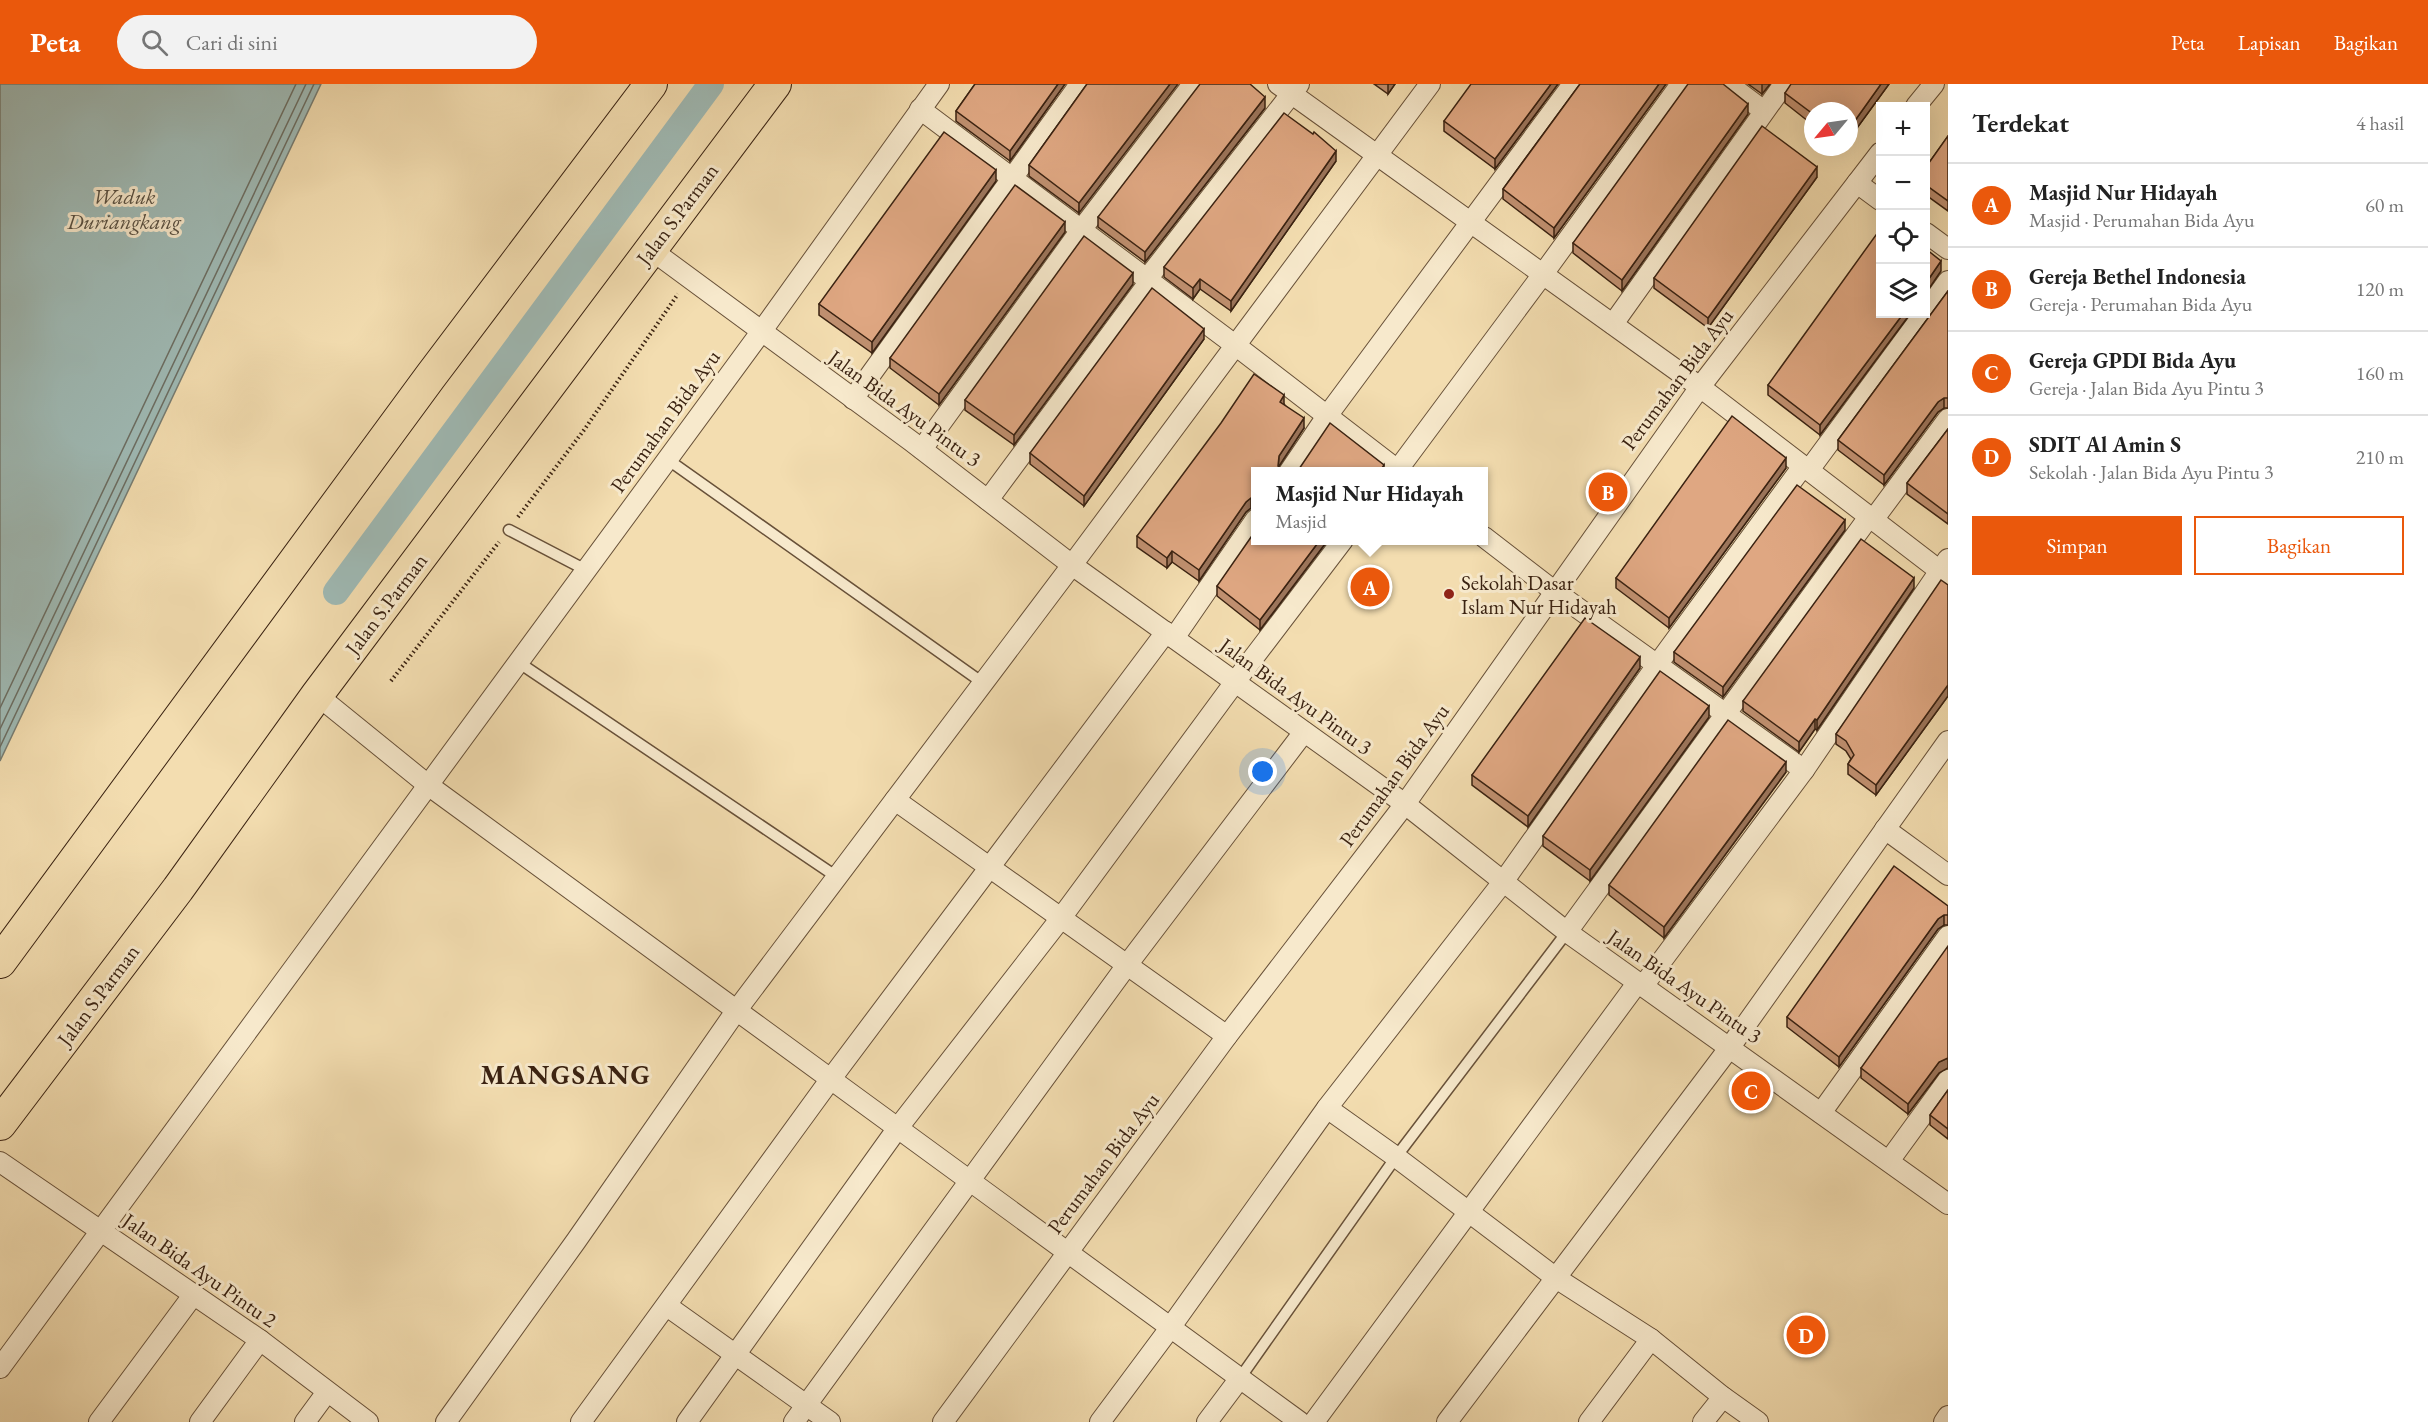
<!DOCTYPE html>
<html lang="id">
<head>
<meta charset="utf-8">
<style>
  :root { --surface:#fff; --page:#f2f2f2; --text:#222; --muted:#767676; --line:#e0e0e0; --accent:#ea580c }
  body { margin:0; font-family:"EB Garamond",serif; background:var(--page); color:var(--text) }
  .controls { position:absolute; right:18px; top:18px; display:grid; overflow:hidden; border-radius:0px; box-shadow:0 6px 24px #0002 }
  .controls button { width:54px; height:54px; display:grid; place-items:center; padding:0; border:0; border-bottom:2px solid var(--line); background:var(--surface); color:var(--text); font:30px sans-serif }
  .compass { position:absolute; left:1804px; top:18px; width:54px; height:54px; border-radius:50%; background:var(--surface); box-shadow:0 6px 24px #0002; rotate:241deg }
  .you { position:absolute; left:1263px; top:688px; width:21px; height:21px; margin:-15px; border:4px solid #fff; border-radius:50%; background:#1a73e8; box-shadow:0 0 0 9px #1a73e833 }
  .badge { display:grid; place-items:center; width:39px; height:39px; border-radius:50%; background:var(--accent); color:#fff; font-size:20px; font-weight:700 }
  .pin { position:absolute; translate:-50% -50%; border:3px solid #fff; box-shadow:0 2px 6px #0006 }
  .popup { position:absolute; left:1251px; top:383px; width:237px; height:78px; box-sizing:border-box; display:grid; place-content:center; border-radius:0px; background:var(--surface); filter:drop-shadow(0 2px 4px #0005); font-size:20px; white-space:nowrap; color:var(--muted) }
  .popup b { font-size:22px; color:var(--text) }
  .popup::after { content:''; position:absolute; left:50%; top:100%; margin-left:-12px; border:12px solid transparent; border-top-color:var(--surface) }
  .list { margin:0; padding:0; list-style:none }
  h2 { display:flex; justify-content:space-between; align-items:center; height:78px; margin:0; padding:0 24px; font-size:26px }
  h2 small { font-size:20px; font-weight:400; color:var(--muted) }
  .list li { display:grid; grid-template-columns:39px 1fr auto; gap:18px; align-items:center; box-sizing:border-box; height:84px; padding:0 24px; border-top:2px solid var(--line) }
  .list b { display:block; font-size:22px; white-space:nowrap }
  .list p { margin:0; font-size:20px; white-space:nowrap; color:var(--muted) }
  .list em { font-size:20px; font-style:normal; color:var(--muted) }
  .actions { display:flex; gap:12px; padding:18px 24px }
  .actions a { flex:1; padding:14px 0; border:2px solid var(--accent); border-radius:0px; text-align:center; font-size:21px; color:var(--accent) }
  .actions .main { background:var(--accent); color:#fff }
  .icon { flex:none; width:33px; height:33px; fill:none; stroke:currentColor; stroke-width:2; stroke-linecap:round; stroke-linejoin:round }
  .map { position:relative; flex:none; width:1948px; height:1338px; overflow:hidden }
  header { display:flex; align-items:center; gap:36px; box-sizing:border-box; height:84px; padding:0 30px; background:var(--accent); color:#fff }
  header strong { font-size:28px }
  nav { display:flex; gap:33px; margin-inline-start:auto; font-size:21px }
  .search { width:420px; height:54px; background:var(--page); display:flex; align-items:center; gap:15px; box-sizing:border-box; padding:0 21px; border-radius:33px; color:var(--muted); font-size:22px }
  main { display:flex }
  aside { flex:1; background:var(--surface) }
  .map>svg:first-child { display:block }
</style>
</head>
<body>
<header>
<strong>Peta</strong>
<div class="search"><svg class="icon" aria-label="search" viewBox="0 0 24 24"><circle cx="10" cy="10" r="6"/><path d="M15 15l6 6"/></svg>Cari di sini</div>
<nav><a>Peta</a><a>Lapisan</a><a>Bagikan</a></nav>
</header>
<main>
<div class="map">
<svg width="1948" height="1338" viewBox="0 0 1948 1338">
  <rect width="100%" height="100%" fill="#f3ddb0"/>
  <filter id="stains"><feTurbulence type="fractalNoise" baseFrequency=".00333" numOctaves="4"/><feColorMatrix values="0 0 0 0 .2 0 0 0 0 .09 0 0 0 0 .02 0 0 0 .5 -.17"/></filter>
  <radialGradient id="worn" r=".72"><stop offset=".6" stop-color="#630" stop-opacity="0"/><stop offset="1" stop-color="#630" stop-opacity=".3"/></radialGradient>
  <polygon fill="#9fbab5" stroke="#777d73" stroke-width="1.5" points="0,0 321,0 0,677"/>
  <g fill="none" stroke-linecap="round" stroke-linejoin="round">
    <g stroke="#6c6e63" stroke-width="1.5">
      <polyline points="0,624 296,0"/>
      <polyline points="0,645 306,0"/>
      <polyline points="0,663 314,0"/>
    </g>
    <polyline stroke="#9fbab5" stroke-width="26" points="336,508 711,0"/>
    <g stroke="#685139" stroke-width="13">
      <g id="service">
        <polyline points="667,375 983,599"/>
        <polyline points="509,446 586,486"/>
        <polyline points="518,578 837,793"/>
        <polyline points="1240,1294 1396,1073 1567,848"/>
      </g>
    </g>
    <g stroke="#685139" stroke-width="22">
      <g id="minor">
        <polyline points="1278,0 1700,303 1948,493"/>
        <polyline points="1728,0 1764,27"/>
        <polyline points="1916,22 1934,0"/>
        <polyline points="920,25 1235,261 1400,388"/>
        <polyline points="1857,99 1880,116"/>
        <polyline points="1926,149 1948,165"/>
        <polyline points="650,165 911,357 1072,481 1405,720 1567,848 1948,1120"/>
        <polyline points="1147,195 1299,0"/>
        <polyline points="1926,228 1948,197"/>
        <polyline points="1613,240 1784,0"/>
        <polyline points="853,315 1080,0"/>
        <polyline points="922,365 1081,146 1193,0"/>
        <polyline points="1809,386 1924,230"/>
        <polyline points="1289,388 1327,332 1573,0"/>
        <polyline points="1396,388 1543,190 1681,0"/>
        <polyline points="988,416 1150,197"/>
        <polyline points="1873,436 1948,335"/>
        <polyline points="1484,453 1554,507 1804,686"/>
        <polyline points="1174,554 1256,435"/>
        <polyline points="317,611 428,701 1300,1338"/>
        <polyline points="895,716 1227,952"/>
        <polyline points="1885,745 1948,791"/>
        <polyline points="1567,848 1869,433"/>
        <polyline points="1643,902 1804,686 1948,475"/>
        <polyline points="1327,1024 1396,1073 1556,1194 1651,1255 1723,1313 1758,1338"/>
        <polyline points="1821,1029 1948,852"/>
        <polyline points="1889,1077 1948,996"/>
        <polyline points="0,1078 260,1256 368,1338"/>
        <polyline points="667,1222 830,1338"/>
        <polyline points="0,1284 761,248 939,0"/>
        <polyline points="99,1338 194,1210"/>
        <polyline points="200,1338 260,1256"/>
        <polyline points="305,1338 327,1308"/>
        <polyline points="446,1338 576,1157 736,927 1072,481 1430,0"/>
        <polyline points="581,1338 830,996 1166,548"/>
        <polyline points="687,1338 897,1045 1061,834 1235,598 1343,456"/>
        <polyline points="794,1338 1127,881 1304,648"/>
        <polyline points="943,1338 1227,952 1405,720 1700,303 1880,69"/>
        <polyline points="1100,1338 1170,1244 1327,1024 1503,798 1657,581 1803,382"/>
        <polyline points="1207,1338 1240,1294"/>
        <polyline points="1314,1338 1638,898"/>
        <polyline points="1447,1338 1730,963 1948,657"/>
        <polyline points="1589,1338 1651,1255"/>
        <polyline points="1703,1338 1723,1313"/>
        <polyline points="1944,1338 1948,1332"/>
      </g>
    </g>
    <g stroke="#3a2211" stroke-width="34">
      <g id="primary">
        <polyline points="0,878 430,293 651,0"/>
        <polyline points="0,1040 178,805 317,611 775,0"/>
      </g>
    </g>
    <g stroke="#3a2211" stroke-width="4" stroke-dasharray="1.5 3" stroke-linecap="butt">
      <polyline points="518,433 584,346 678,210"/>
      <polyline points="391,597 499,458"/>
    </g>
    <use href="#service" stroke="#f7e9cc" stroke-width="10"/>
    <use href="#minor" stroke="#f7e9cc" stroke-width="20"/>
    <use href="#primary" stroke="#f3ddb0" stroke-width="32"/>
  </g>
  <g fill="#c09070" stroke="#3a2211" stroke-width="1.5">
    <polygon points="975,0 1065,0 1010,77 956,37 956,27"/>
    <polygon points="1087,0 1079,129 1029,92 1029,81"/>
    <polygon points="1374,0 1395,0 1388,10"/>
    <polygon points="1558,0 1495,85 1444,47 1444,37"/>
    <polygon points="1580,0 1666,0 1554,154 1503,115 1503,105"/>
    <polygon points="1748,0 1770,0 1762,10"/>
    <polygon points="1889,0 1849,55 1849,27 1813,27 1813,41 1785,19 1785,9"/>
    <polygon points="1265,24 1145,178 1098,143 1098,133"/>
    <polygon points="1748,30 1622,207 1573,169 1573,159"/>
    <polygon points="1948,52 1948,127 1926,111 1926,83"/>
    <polygon points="1336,77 1231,227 1200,205 1193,215 1164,193 1164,183"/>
    <polygon points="1817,93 1708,244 1654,204 1654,194"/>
    <polygon points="996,97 872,269 819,231 819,220"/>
    <polygon points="1065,148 939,321 890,284 890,274"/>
    <polygon points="1133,200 1014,361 965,326 965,316"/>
    <polygon points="1948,207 1948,324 1944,324 1938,328 1884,401 1838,366 1838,356"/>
    <polygon points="1881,230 1910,230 1820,351 1768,311 1768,301"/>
    <polygon points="1204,255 1084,422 1030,380 1030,369"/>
    <polygon points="1284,320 1304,344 1279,382 1256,387 1256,424 1251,424 1246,428 1199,497 1172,478 1167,484 1137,463 1137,452"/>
    <polygon points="1948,345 1948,440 1907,410 1907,399"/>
    <polygon points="1786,384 1669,544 1616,504 1616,494"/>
    <polygon points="1845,446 1723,613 1674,578 1674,568"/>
    <polygon points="1328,456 1260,546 1217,512 1217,502"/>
    <polygon points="1948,501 1948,612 1876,711 1848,690 1848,680 1851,675 1846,667 1836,660 1836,650"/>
    <polygon points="1914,504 1817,646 1815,645 1799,668 1743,627 1743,617"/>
    <polygon points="1640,584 1528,743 1472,701 1472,691"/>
    <polygon points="1709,633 1590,797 1543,762 1543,752"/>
    <polygon points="1786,688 1664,854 1609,811 1609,801"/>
    <polygon points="1948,822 1948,841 1944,841 1938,845 1839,983 1787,943 1787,933"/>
    <polygon points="1861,984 1939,989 1908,1030 1861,994"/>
    <polygon points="1948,1006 1948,1055 1930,1041 1930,1031"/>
  </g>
  <g fill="#9c755b" stroke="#3a2211" stroke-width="1.5">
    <polygon points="1058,0 1065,0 1010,77 1010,67"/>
    <polygon points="1170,0 1178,0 1079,129 1079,119"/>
    <polygon points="1388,0 1395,0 1388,10"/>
    <polygon points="1551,0 1558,0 1495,85 1495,75"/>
    <polygon points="1659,0 1666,0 1554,154 1554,144"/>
    <polygon points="1762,0 1770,0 1762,10"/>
    <polygon points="1881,0 1889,0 1849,55 1849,45"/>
    <polygon points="1265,13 1265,24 1145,178 1145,168"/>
    <polygon points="1748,20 1748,30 1622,207 1622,196"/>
    <polygon points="1336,67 1336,77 1231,227 1231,217"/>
    <polygon points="1817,83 1817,93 1708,244 1708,234"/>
    <polygon points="996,86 996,97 872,269 872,258"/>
    <polygon points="1065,138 1065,148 939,321 939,310"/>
    <polygon points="1941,177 1941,187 1926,209 1926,199"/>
    <polygon points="1133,189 1133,200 1014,361 1014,351"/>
    <polygon points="1200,195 1200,205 1193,215 1193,204"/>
    <polygon points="1903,230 1910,230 1820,351 1820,341"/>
    <polygon points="1204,245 1204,255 1084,422 1084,412"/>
    <polygon points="1284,311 1284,322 1280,318"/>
    <polygon points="1944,314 1944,324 1938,328 1884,401 1884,391 1938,318"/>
    <polygon points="1304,334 1304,344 1279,382 1278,387 1279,372"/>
    <polygon points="1786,374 1786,384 1669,544 1669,534"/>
    <polygon points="1384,381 1384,387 1380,387"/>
    <polygon points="1251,414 1251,424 1246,428 1199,497 1199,486 1246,418"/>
    <polygon points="1845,436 1845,446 1723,613 1723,603"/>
    <polygon points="1320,456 1328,456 1260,546 1260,536"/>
    <polygon points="1172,467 1172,478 1167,484 1167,474"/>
    <polygon points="1914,494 1914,504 1817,646 1817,636"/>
    <polygon points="1640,573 1640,584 1528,743 1528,732"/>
    <polygon points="1948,601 1948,612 1876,711 1876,701"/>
    <polygon points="1709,622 1709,633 1590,797 1590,786"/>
    <polygon points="1815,635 1815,645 1799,668 1799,658"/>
    <polygon points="1786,678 1786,688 1664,854 1664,843"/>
    <polygon points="1944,831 1944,841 1938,845 1839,983 1839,973 1938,835"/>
    <polygon points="1948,974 1948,984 1939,989 1908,1030 1908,1020 1939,978"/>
  </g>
  <g fill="#dfa782" stroke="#3a2211" stroke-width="1.5">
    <polygon points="975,0 1058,0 1010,67 956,27"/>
    <polygon points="1087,0 1170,0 1079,119 1029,81"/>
    <polygon points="1200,0 1250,0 1265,13 1145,168 1098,133"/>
    <polygon points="1471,0 1551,0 1495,75 1444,37"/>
    <polygon points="1580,0 1659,0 1554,144 1503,105"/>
    <polygon points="1688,0 1723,0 1748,20 1622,196 1573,159"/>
    <polygon points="1791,0 1881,0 1849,45 1849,27 1813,27 1813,30 1785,9"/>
    <polygon points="1284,29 1313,50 1314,48 1336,67 1231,217 1200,195 1193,204 1164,183"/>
    <polygon points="1762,42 1817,83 1708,234 1654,194"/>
    <polygon points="944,48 996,86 872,258 819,220"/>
    <polygon points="1948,52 1948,117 1926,101 1926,83"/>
    <polygon points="1015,101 1065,138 939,310 890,274"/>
    <polygon points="1881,144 1881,230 1903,230 1820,341 1768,301"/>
    <polygon points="1084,152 1133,189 1014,351 965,316"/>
    <polygon points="1926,165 1941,177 1926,199"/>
    <polygon points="1152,204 1204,245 1084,412 1030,369"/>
    <polygon points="1948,207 1948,314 1944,314 1938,318 1884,391 1838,356"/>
    <polygon points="1254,290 1284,311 1280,318 1304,334 1279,372 1278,382 1282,387 1256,387 1256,414 1251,414 1246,418 1199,486 1172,467 1167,474 1137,452 1221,339"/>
    <polygon points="1732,332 1786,374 1669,534 1616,494"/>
    <polygon points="1330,339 1384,381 1380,387 1293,387 1299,385"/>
    <polygon points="1948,345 1948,430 1907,399"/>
    <polygon points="1797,401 1845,436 1723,603 1674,568"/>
    <polygon points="1256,446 1256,456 1320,456 1260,536 1217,502"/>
    <polygon points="1861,455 1914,494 1817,636 1815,635 1799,658 1743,617"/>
    <polygon points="1941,496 1948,501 1948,601 1876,701 1848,680 1854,671 1846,657 1836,650"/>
    <polygon points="1585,534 1640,573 1528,732 1472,691"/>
    <polygon points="1660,587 1709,622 1590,786 1543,752"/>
    <polygon points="1728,636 1786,678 1664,843 1609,801"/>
    <polygon points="1894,782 1948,822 1948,831 1944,831 1938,835 1839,973 1787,933"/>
    <polygon points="1948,862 1948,974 1939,978 1908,1020 1861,984"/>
    <polygon points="1948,1006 1948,1045 1930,1031"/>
  </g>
  <circle fill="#8f2418" stroke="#f7e9cc" stroke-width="2" cx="1449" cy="510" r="6"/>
  <g text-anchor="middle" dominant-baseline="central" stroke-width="6" stroke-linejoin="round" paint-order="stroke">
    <g font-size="21" fill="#3a2211" stroke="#f7e9cc">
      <text transform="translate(677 130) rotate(-53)">Jalan S.Parman</text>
      <text transform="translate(1677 295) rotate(-53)">Perumahan Bida Ayu</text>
      <text transform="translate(905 324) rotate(36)">Jalan Bida Ayu Pintu 3</text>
      <text transform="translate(665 337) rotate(-54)">Perumahan Bida Ayu</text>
      <text transform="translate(386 520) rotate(-53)">Jalan S.Parman</text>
      <text transform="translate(1296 612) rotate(36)">Jalan Bida Ayu Pintu 3</text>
      <text transform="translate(1394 691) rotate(-54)">Perumahan Bida Ayu</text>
      <text transform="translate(1685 902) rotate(35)">Jalan Bida Ayu Pintu 3</text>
      <text transform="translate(98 911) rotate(-53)">Jalan S.Parman</text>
      <text transform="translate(1103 1079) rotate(-53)">Perumahan Bida Ayu</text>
      <text transform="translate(200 1186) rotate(35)">Jalan Bida Ayu Pintu 2</text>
    </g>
    <g font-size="21" fill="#3a2211" stroke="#f7e9cc" text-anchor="start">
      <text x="1461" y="498">Sekolah Dasar<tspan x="1461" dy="24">Islam Nur Hidayah</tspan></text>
    </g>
    <g font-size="22" font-style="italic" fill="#585042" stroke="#f7e9cc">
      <text x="124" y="112">Waduk<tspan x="124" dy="25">Duriangkang</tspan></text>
    </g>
    <g font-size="27" font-weight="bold" letter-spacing="1.5" fill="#3a2211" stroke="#f7e9cc">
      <text x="566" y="990">MANGSANG</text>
    </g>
  </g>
  <rect width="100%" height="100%" filter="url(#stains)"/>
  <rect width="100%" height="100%" fill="url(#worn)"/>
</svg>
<div class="controls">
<button>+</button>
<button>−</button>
<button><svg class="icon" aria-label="locate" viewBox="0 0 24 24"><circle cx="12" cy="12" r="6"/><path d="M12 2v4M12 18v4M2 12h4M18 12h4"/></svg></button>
<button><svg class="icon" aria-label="layers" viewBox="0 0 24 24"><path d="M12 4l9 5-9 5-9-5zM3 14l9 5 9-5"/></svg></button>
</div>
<svg class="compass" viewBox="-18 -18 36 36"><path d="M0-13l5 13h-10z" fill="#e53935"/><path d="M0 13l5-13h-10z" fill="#767676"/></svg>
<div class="you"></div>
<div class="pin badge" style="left:1370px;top:503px">A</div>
<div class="popup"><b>Masjid Nur Hidayah</b>Masjid</div>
<div class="pin badge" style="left:1608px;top:408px">B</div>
<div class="pin badge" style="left:1751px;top:1007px">C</div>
<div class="pin badge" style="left:1806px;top:1251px">D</div>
</div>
<aside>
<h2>Terdekat<small>4 hasil</small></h2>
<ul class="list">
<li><span class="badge">A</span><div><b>Masjid Nur Hidayah</b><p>Masjid · Perumahan Bida Ayu</p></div><em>60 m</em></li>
<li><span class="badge">B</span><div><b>Gereja Bethel Indonesia</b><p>Gereja · Perumahan Bida Ayu</p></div><em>120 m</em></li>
<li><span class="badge">C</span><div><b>Gereja GPDI Bida Ayu</b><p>Gereja · Jalan Bida Ayu Pintu 3</p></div><em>160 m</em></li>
<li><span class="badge">D</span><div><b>SDIT Al Amin S</b><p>Sekolah · Jalan Bida Ayu Pintu 3</p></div><em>210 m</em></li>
</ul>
<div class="actions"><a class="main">Simpan</a><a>Bagikan</a></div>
</aside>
</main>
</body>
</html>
